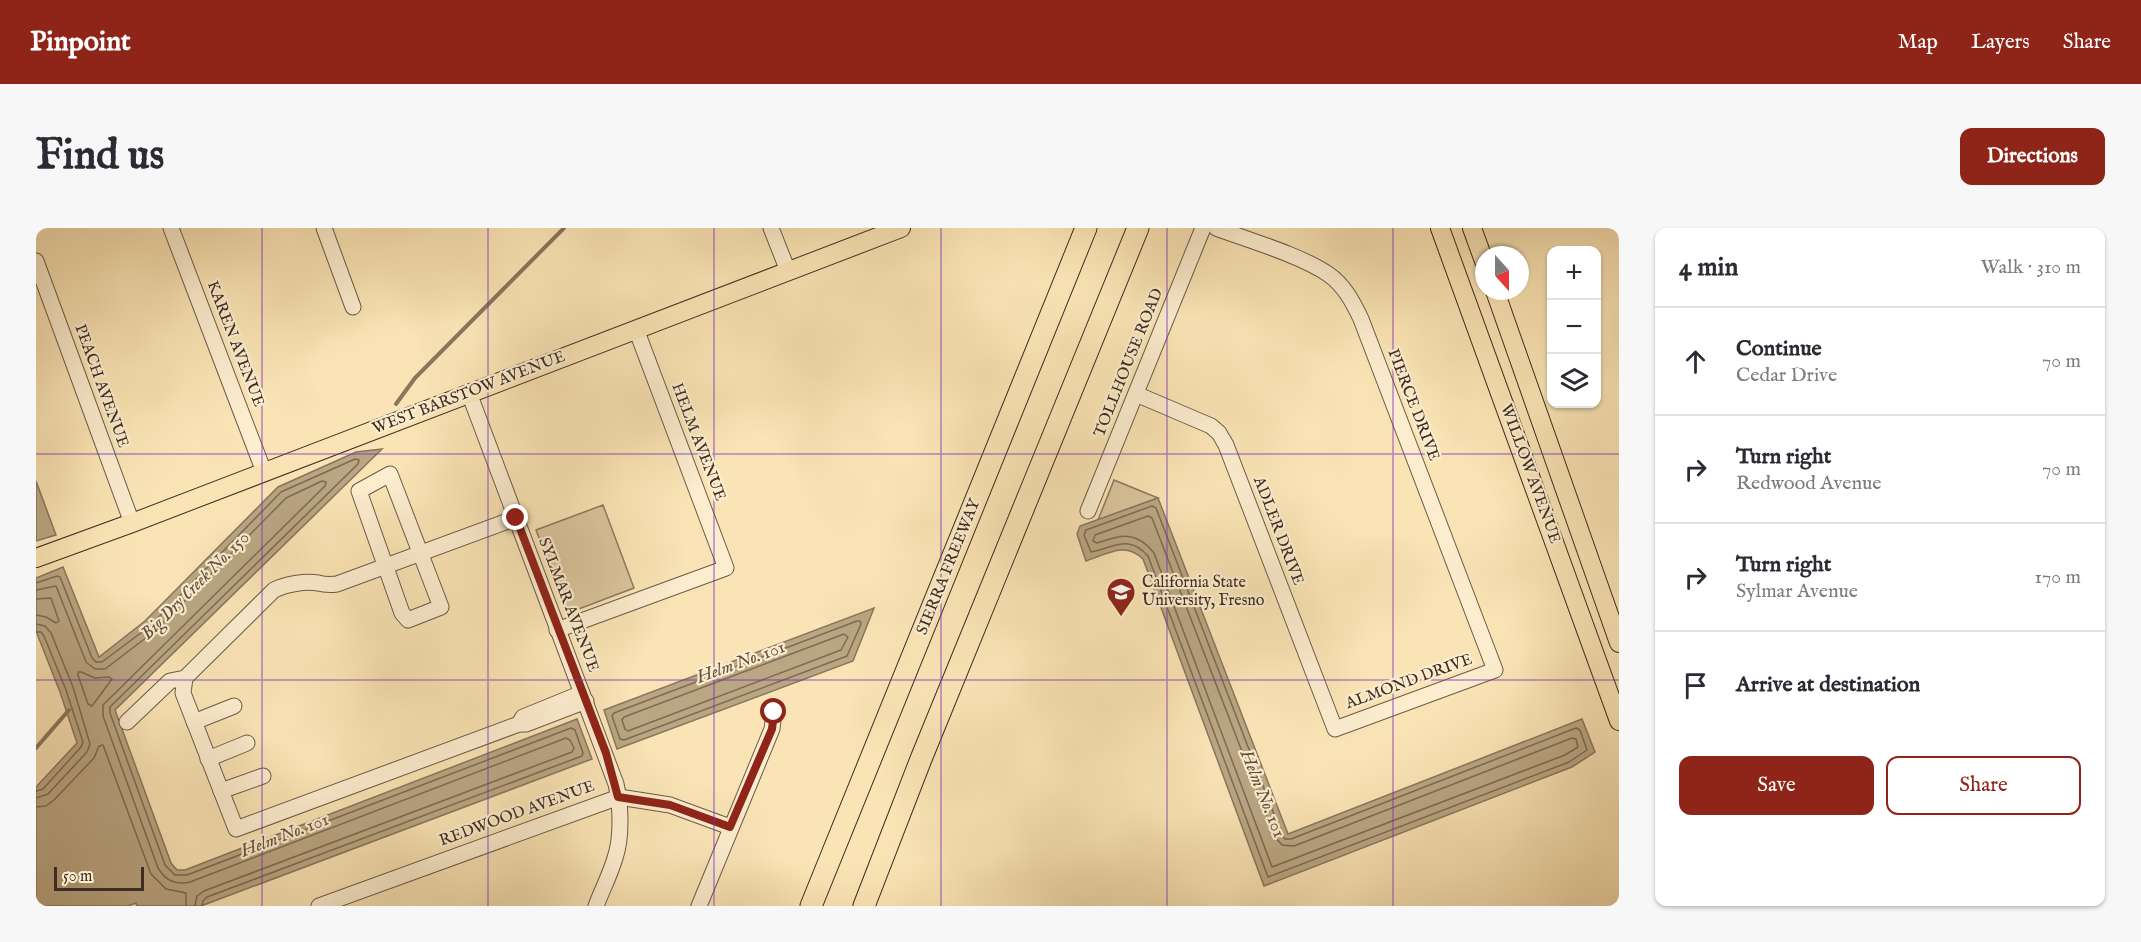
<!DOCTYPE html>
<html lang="en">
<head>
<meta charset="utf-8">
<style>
  :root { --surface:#fff; --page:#f7f7f7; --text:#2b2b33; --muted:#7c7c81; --line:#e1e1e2; --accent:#8f2418 }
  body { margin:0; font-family:"IM FELL English",serif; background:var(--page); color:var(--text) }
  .controls { position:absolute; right:18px; top:18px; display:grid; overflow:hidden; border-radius:12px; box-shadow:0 2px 4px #0004 }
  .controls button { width:54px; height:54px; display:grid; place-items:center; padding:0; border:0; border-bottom:2px solid var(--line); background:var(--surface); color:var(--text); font:30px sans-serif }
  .compass { position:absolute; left:1439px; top:18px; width:54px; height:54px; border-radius:50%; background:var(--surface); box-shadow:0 2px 4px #0004; rotate:159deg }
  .scale { position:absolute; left:18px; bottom:15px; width:90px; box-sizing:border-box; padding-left:6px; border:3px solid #3d2d23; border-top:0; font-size:16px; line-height:21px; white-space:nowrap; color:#3d2d23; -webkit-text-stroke:4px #fcedcf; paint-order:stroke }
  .stop { position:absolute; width:18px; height:18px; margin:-14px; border:4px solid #8f2418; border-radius:50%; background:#fff }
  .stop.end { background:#8f2418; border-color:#fff; box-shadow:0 2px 6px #0008 }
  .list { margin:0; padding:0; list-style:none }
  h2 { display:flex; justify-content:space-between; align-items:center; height:78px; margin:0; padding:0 24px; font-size:26px }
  h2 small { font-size:20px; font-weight:400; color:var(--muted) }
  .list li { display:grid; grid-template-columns:39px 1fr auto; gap:18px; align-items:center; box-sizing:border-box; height:108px; padding:0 24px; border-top:2px solid var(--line) }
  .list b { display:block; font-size:22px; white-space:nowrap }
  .list p { margin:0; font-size:20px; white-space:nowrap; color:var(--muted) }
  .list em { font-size:20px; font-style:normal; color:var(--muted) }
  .actions { display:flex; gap:12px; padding:18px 24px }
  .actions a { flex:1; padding:14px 0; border:2px solid var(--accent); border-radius:12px; text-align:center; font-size:21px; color:var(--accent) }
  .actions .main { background:var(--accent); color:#fff }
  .icon { flex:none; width:33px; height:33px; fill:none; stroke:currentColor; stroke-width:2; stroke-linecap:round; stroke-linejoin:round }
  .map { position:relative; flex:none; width:1583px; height:678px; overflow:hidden; border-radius:12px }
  header { display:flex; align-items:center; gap:36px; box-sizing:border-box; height:84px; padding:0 30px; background:var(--accent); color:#fff }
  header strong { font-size:28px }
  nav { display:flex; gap:33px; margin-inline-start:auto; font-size:21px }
  .intro { display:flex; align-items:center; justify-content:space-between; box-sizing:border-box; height:144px; padding:0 36px }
  h1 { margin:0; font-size:42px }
  .button { padding:15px 27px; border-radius:12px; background:var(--accent); color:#fff; font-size:21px; font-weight:700 }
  main { display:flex; gap:36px; padding:0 36px }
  aside { flex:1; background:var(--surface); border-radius:12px; box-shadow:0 2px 4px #0004 }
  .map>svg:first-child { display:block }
</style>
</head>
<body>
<header>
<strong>Pinpoint</strong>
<nav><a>Map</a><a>Layers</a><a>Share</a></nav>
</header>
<div class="intro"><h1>Find us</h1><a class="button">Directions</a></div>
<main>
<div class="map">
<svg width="1583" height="678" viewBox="0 0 1583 678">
  <rect width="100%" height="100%" fill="#fae4b5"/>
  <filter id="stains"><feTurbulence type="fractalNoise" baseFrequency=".00333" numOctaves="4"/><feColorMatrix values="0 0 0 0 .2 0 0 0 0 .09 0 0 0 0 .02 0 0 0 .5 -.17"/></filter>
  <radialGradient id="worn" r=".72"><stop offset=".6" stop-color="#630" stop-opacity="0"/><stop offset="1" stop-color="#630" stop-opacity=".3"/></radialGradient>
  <g fill="#dac59c" stroke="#8c7960" stroke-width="1.5">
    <polygon points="1078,252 1122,270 1062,292"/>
    <polygon points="567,277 598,360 535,384 531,383 500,302"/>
  </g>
  <g fill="#baa683" stroke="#88765d" stroke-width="1.5">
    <polygon points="346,221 79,482 135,635 141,642 149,642 541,491 556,531 165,678 101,678 100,675 92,678 0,678 0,559 41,515 24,464 0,403 0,350 27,339 63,429 109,393 242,259 320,224"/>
    <polygon points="0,253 20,307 0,313"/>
    <path d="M1122 270 1252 606 1546 491 1559 524 1536 539 1228 658 1107 331C1089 313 1071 326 1050 333L1041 306 1044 298Z"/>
    <polygon points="838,380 817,433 581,521 568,482"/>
  </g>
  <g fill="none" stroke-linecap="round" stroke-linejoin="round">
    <g stroke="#7c6a53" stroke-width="1.5">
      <path d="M1116 278 1120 280 1246 607 1249 611H1255L1540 500 1544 502 1551 522 1533 534 1232 649 1112 328C1092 306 1079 319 1055 324L1048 307 1050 302Z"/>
      <path d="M1112 288 1116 290 1239 609 1246 617 1258 618 1536 510 1540 511 1542 519 1529 527 1236 639 1118 325C1100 302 1086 307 1061 315L1057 313 1059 307Z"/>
      <polyline points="0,355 21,348 24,349 56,430 60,434 66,434 114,398 245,264 319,231 323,232 322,236 74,479 74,485 129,637 139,647 151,647 535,500 539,502 547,525 546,528 171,669 167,673 166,678"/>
      <path d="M0 362 20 358 50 434 59 441H69L119 403 250 270 286 253 290 254 289 258 67 477V488L122 640C130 653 139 657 154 654L530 510 534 512 538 520 536 524 168 663 161 668 159 678"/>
      <polyline points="0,371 15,370 23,393 20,395 10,389 0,387"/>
      <polygon points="821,393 824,393 825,396 811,428 588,512 584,511 576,488 578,485"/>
      <polyline points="0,396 9,398 15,405 37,459 54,516 51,524 12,566 0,570"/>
      <polyline points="0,404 5,404 8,408 30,462 47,514 45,519 7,561 0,563"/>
      <polygon points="808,406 812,409 805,422 592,503 589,501 586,492 588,489"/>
      <polygon points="42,444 45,444 59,450 73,449 76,451 56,478 52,476 42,447"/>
      <polyline points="0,579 10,578 18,572 58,530 63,518 67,517 115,646 130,661 150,665 150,678"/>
    </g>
    <g stroke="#88765d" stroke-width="4">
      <polyline points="360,176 379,150 528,0"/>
      <polyline points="0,520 33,482"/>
    </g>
    <g stroke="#6c5b48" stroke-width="17">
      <g id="minor">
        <polyline points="135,0 228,244"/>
        <polyline points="288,0 317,79"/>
        <polyline points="735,0 752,43"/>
        <polyline points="0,33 96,295"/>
        <path d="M433 165 580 556C585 578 586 609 579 630 574 647 566 662 560 678"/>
        <path d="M1100 166 1175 198 1183 205 1190 217 1299 501 1459 442 1325 91C1317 74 1308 57 1292 46 1264 27 1212 12 1180 0"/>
        <polygon points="354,246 405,379 372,392 366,385 323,263"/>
        <polyline points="1052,283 1167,0"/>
        <polyline points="521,402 690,340 600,101"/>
        <polyline points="149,450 147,465 200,601 483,496"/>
        <polyline points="546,465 487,489 483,496 490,496 550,473"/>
        <path d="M91 494 134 453 149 450 238 362C250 356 269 353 282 355 290 357 293 357 301 356L480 290"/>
        <polyline points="158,494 198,478"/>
        <polyline points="172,531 211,515"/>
        <polyline points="185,563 227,548"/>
        <polyline points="283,678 583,569 634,577 694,599"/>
        <polyline points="663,678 736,501 738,484"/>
      </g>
    </g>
    <g stroke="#3d2d23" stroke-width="20">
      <g id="major">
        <polyline points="1404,0 1583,493"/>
        <polyline points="1436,0 1448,33"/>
        <polyline points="1459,63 1583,415"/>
        <polyline points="0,330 96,295 865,0"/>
      </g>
    </g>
    <g stroke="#3d2d23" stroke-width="23">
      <g id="highway">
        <polyline points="775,678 1050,0"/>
        <polyline points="828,678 885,531 1102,0"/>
      </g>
    </g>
    <use href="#minor" stroke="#fcedcf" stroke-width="15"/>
    <use href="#major" stroke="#fae4b5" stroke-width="18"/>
    <use href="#highway" stroke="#fae4b5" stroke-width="21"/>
  </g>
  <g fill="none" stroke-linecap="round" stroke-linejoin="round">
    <polyline stroke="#8f2418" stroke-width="8" points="480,290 570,525 582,569 634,577 694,599 736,501 738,484"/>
  </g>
  <path fill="none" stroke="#7b2cbf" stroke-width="1.5" stroke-opacity="0.55" d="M226 0V678M452 0V678M678 0V678M905 0V678M1131 0V678M1357 0V678M0 226H1583M0 452H1583"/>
  <defs>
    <g id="university-pin" transform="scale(1.5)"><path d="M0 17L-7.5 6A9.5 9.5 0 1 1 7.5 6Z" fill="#8f2418" stroke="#fcedcf"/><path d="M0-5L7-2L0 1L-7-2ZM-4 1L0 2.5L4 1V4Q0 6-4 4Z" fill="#fff"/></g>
  </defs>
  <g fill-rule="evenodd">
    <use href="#university-pin" x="1085" y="364"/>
  </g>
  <g text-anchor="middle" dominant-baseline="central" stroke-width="4.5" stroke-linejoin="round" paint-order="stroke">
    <g font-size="16" fill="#3d2d23" stroke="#fcedcf">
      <text transform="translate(199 116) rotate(69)">KAREN AVENUE</text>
      <text transform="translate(1093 135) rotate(-68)">TOLLHOUSE ROAD</text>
      <text transform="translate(65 158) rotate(70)">PEACH AVENUE</text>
      <text transform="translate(433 165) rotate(-21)">WEST BARSTOW AVENUE</text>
      <text transform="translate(1377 177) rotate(69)">PIERCE DRIVE</text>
      <text transform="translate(662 214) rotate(69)">HELM AVENUE</text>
      <text transform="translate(1494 246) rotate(70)">WILLOW AVENUE</text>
      <text transform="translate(1242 303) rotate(69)">ADLER DRIVE</text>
      <text transform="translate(913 339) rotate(-68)">SIERRA FREEWAY</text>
      <text transform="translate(532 377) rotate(69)">SYLMAR AVENUE</text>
      <text transform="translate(1373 454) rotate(-20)">ALMOND DRIVE</text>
      <text transform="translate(481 586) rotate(-20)">REDWOOD AVENUE</text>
    </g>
    <g font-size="16" fill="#3d2d23" stroke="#fcedcf" text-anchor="start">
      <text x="1106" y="355">California State<tspan x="1106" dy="18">University, Fresno</tspan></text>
    </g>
    <g font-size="18" font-style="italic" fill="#625140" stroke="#fcedcf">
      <text transform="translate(160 358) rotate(-45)">Big Dry Creek No. 150</text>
      <text transform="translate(705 435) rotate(-20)">Helm No. 101</text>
      <text transform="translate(1226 566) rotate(68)">Helm No. 101</text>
      <text transform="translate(249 608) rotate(-21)">Helm No. 101</text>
    </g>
  </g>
  <rect width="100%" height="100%" filter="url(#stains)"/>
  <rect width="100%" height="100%" fill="url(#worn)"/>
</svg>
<div class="controls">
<button>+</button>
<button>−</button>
<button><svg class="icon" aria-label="layers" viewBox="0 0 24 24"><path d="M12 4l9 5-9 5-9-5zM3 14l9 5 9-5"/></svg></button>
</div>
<svg class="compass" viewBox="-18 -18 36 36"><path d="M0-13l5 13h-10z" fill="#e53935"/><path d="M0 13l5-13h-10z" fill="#7c7c81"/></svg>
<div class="scale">50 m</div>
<div class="stop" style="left:738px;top:484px"></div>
<div class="stop end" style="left:480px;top:290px"></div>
</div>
<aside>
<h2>4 min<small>Walk · 310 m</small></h2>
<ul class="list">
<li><svg class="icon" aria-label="ahead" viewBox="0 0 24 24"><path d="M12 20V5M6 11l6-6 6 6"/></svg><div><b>Continue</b><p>Cedar Drive</p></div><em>70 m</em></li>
<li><svg class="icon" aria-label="right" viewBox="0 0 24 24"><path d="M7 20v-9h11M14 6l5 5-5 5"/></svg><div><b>Turn right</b><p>Redwood Avenue</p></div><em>70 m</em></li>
<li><svg class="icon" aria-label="right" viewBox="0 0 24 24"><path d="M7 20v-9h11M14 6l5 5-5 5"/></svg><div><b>Turn right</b><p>Sylmar Avenue</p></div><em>170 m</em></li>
<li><svg class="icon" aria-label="arrive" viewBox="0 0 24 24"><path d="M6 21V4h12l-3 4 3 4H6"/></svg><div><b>Arrive at destination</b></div></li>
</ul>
<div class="actions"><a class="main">Save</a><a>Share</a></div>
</aside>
</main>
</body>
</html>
